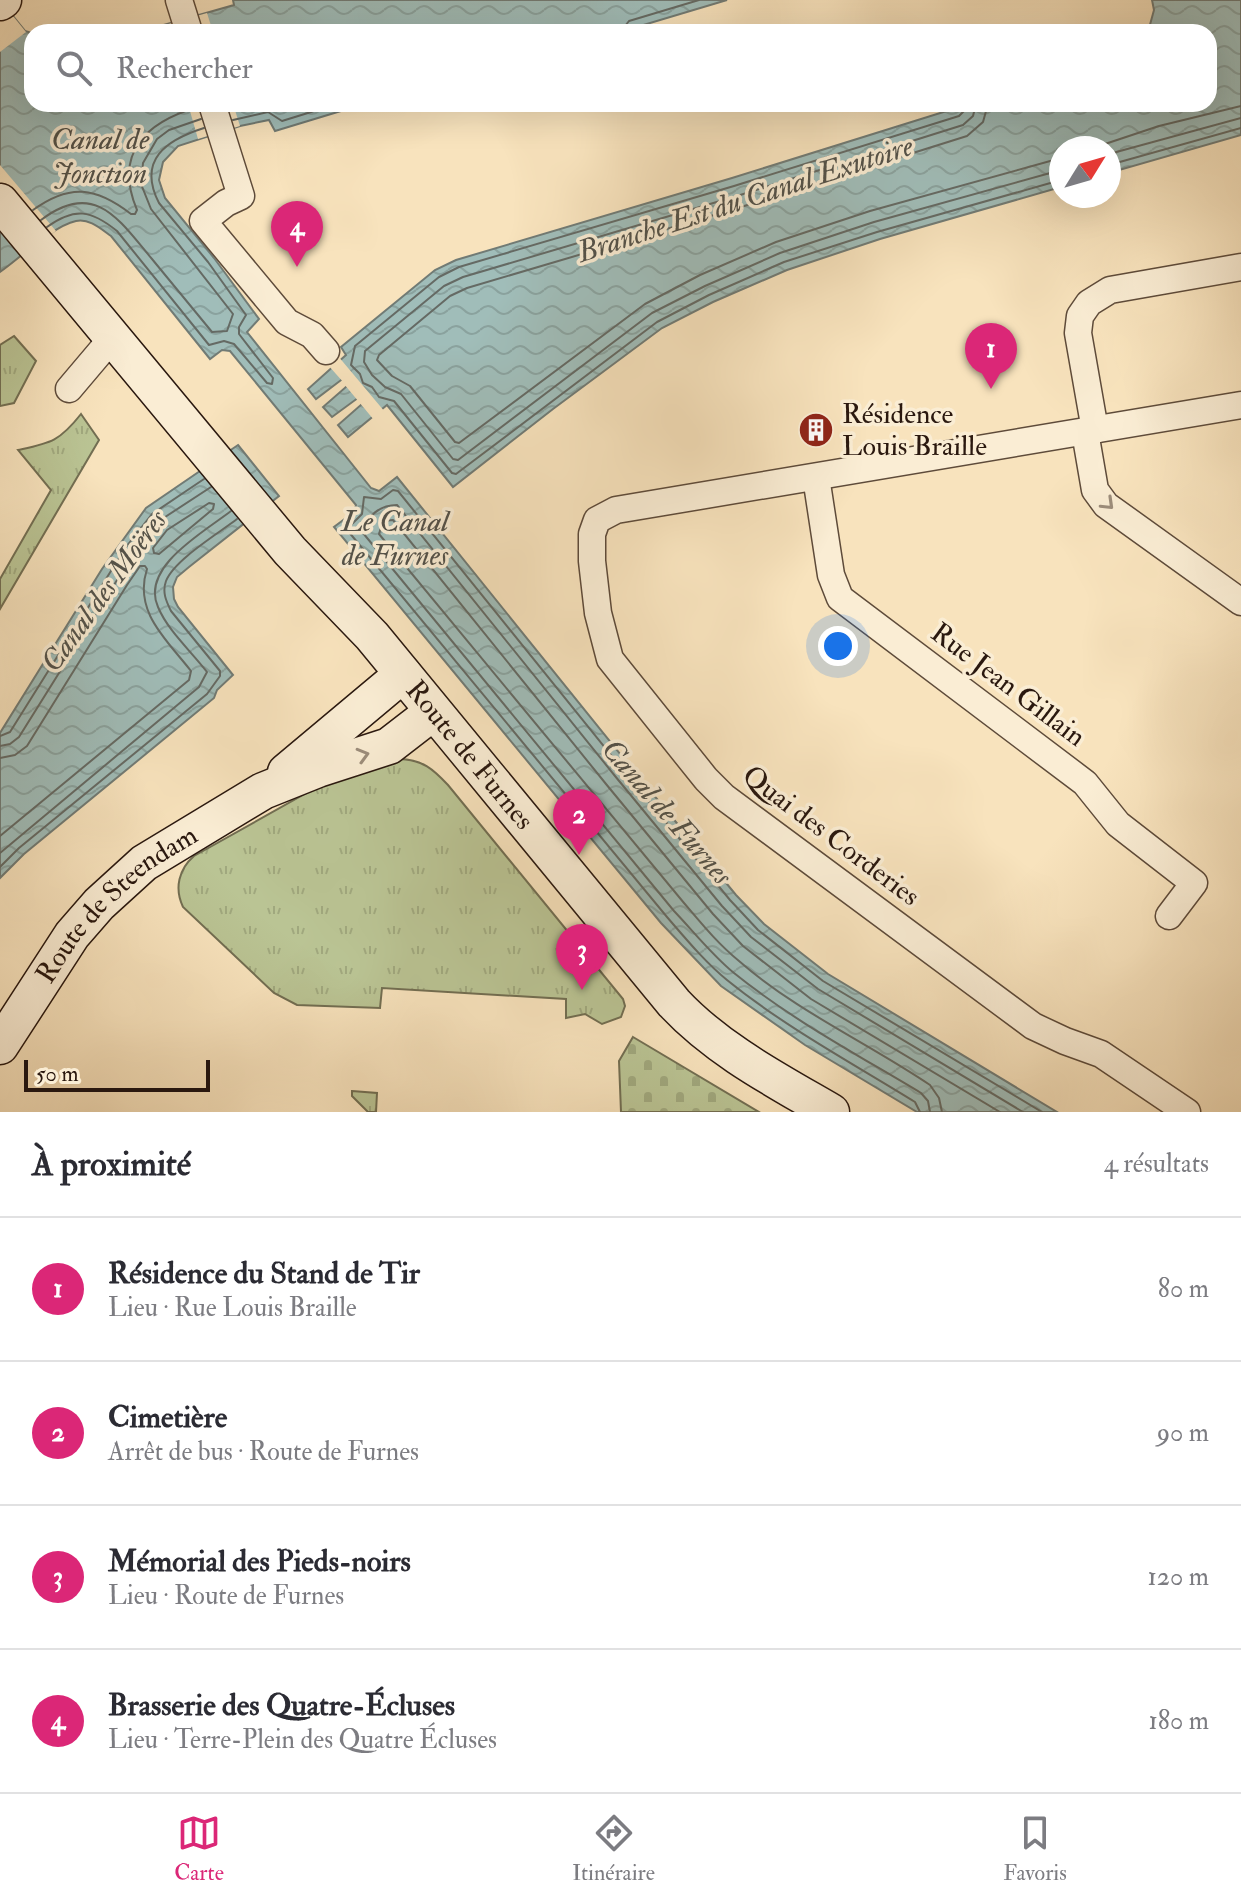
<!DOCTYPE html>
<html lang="fr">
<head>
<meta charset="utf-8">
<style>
  :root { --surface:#fff; --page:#f2f2f3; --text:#2b2b33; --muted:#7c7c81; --line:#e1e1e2; --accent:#db2777 }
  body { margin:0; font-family:"IM FELL Double Pica",serif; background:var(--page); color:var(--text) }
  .compass { position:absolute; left:1049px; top:136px; width:72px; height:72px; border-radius:50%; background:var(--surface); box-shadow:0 8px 32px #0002; rotate:53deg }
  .scale { position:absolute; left:24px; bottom:20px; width:186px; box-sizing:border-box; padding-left:8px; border:4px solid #2a180f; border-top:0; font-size:22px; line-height:28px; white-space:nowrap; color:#2a180f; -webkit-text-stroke:6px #faedd4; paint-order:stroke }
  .you { position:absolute; left:838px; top:646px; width:28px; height:28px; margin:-20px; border:6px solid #fff; border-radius:50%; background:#1a73e8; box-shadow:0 0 0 12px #1a73e833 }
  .badge { display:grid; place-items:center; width:52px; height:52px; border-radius:50%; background:var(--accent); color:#fff; font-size:26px; font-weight:700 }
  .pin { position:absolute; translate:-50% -66px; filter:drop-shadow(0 2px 4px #0008) }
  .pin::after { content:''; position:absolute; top:42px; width:28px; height:24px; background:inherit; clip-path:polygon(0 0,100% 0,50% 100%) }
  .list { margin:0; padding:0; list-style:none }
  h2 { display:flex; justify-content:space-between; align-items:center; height:104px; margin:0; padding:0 32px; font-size:34px }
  h2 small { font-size:26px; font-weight:400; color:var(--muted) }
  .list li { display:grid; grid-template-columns:52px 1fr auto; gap:24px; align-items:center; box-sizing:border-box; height:144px; padding:0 32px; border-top:2px solid var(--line) }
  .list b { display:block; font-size:30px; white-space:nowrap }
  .list p { margin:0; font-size:26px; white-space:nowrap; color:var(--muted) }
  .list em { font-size:26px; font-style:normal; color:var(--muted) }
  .icon { flex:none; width:44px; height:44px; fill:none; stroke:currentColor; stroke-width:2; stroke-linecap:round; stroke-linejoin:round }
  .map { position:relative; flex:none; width:1241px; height:1112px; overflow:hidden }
  .search { position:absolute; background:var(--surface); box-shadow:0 8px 32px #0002; left:24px; right:24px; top:24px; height:88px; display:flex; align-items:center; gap:20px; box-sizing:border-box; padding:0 28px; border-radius:24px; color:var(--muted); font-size:30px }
  .sheet { height:680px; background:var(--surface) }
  nav { display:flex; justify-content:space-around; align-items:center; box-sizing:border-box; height:112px; border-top:2px solid var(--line); background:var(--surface); font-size:22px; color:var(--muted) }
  nav a { display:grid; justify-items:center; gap:4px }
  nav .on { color:var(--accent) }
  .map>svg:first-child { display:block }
</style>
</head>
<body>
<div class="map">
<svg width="1241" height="1112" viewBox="0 0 1241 1112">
  <defs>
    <pattern id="grass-tufts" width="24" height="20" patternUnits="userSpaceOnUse" patternTransform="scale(2)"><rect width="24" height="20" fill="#bac494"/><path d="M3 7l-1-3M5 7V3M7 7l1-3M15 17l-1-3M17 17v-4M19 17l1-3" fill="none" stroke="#a0a87e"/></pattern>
    <pattern id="cemetery-stones" width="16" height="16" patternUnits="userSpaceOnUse" patternTransform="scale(2)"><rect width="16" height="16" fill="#bac494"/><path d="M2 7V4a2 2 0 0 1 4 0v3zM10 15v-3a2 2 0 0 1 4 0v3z" fill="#a0a87e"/></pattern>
    <pattern id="water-waves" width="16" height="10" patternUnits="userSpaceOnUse" patternTransform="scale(2)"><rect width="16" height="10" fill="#a0bdb9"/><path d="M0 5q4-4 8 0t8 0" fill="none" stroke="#8aa29e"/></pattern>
  </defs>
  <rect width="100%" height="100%" fill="#f8e3bd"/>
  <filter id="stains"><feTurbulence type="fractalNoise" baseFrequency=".0025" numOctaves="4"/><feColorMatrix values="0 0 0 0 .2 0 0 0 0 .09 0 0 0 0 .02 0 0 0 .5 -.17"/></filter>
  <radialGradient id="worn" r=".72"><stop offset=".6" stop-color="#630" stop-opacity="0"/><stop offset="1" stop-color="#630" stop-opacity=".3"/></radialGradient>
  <g fill="url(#grass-tufts)" stroke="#726e52" stroke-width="2">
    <polygon points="14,336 36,361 14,403 0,406 0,345"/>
    <path d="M81 414 99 440 0 609V579L51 490 18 450C50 443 59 442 81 414Z"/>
    <path d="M400 759C423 760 433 769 448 785L623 999 625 1006 621 1017 602 1024 585 1014 566 1018V999L382 988 380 1008 297 1005 274 993 183 907C174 888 179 869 194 856L319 786Z"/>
    <polygon points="352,1091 377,1093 376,1112 368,1112 352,1096"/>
  </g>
  <polygon fill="url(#cemetery-stones)" stroke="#726e52" stroke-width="2" points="633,1037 759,1112 621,1112 619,1061"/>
  <g fill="url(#water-waves)" stroke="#717b75" stroke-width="2">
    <path d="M0 0 25 31 32 33V104H364L275 131 269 120 240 126 178 146 163 162 159 180 165 198 214 258 259 319 247 332 371 488 379 491 397 477 629 765 736 895 764 924 828 974 1057 1112H917L805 1045 721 986 661 923 334 527 354 512 356 505 230 351 222 350 210 359 111 236C101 229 89 218 76 221 53 226 20 258 0 272Z"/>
    <polygon points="233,0 727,0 620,32 139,32 234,5"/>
    <polygon points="1152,0 1241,0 1241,135 1109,173 1109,148 1061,148 1061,187 880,239 787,270 713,302 662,328 553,409 453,487 387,405 348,437 338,425 370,397 366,392 332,417 323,407 354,380 349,374 316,399 308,389 346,355 341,347 435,270 456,260 732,178 969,104 1209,104 1209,32 1148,32 1154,10"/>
    <polygon points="238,445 279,496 189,567 177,577 173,587 174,599 178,607 233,675 217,690 214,698 24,854 0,878 0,733 102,569 146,508"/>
  </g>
  <g fill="#f8e3bd">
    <polygon points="0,0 26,32 0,52"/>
    <polygon points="207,13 213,32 167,32 165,25"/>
    <polygon points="188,104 233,104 240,126 198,139"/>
    <polygon points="0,165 56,231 21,257 0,232"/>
    <polygon points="338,356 385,412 374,420 359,402 361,400 359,402 344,384 349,379 344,383 328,365"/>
  </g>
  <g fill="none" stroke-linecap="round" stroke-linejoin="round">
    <g stroke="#656a64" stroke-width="2">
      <polyline points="624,32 625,26 629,21 699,0"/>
      <polyline points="966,104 964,111 959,116 734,186 459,267 439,277 355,346 351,365 360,374 363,383 372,387 379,397 394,401 452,473 456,474 657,322 709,295 784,262 877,232 1061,180"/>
      <polyline points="976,104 973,116 963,125 737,196 463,277 444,286 365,351 364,362 372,375 385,387 401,394 453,459 458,460 652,313 705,286 780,253 874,222 1061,170"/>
      <polyline points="988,104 983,122 967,136 741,207 467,288 450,296 379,355 377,360 392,376 410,386 455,442 459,443 645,304 700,275 776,242 870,211 1061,158"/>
      <polyline points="233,120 268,112 282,121 337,104"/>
      <polyline points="1093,148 1159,126 1241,106"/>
      <polyline points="1109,154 1241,118"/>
      <polyline points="1109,165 1241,128"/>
      <path d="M33 210C70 183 96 187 131 214H135L137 210C113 153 146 122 198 107"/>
      <path d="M41 220C95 179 119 220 152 259 172 283 192 308 212 332L227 331 233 314 151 209 141 184 143 163 157 139 169 130 201 119"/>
      <path d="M47 227C75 207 91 210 117 231L209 345 224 341 234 344 267 383 272 384 273 378 239 334V327L246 315 208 262 159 203C137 160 166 140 204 128"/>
      <polygon points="209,503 214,504 213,509 159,554 154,553 153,548 167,530"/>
      <polyline points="0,736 10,732 126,547 152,514 204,479"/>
      <polyline points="0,746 10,744 19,737 134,553 159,521 211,487"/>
      <path d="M0 758 15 755 27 746 127 585 140 566H145L147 569C133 612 167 640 191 671L189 680 0 836"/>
      <path d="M0 853 199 687 207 672C191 651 168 631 158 607 140 567 204 532 231 511"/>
      <path d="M0 867 19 848 207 694 220 676V671L171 611C166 601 162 592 166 581 174 560 219 533 237 519"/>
      <path d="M920 1112 915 1102C852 1063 785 1027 727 980 705 962 686 939 667 917L348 531 349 527 362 514 364 497 381 499 393 490 398 491 623 770 730 900 758 930 823 981 1042 1112"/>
      <path d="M930 1112 928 1101 921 1093C858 1055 792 1020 734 973 712 955 694 932 674 911L363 533C367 516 379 505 397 505L615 776 722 906 751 937 818 989 1023 1112"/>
      <path d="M942 1112 939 1098 930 1085C868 1043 796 1011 739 961 718 944 701 923 684 903L379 534 383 521 393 520 606 784 713 914 743 946 811 999 1000 1112"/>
    </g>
    <g stroke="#5e4b3a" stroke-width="29">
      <g id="street">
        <polyline points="179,0 189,32"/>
        <polyline points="212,104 241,196 226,203 203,221 287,322 312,335 326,351"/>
        <polyline points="69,389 113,337"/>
        <polyline points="1095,430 1078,333 1080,316 1089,303 1110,290 1241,267"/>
        <polyline points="1085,432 1095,490 1106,505 1241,602"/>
        <polyline points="816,477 831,575 840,598 1085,783 1118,824 1194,883 1169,916"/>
        <polyline points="1187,1112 1101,1054 1065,1041 1033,1026 724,797 706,779 610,659 598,613 592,561 592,534 597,520 616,510 1241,405"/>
      </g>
    </g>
    <g stroke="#2a180f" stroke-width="39">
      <g id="secondary">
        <polyline points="0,2 3,0"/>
        <path id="s1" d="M0 202 290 551 372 636 674 1003C718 1050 776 1080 831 1112"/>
        <polyline points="286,772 403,674"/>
        <path id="s2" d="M0 1046 72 935 99 904 144 863 263 791 318 769 389 746 433 712"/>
      </g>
    </g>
    <use href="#street" stroke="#faedd4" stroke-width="26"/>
    <use href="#secondary" stroke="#faedd4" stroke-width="36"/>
  </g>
  <defs><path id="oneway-chevron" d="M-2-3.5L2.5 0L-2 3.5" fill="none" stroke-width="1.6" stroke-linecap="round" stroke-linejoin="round" transform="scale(2)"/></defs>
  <g stroke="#9c8d7b">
    <use href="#oneway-chevron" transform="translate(1108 504) rotate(44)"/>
    <use href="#oneway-chevron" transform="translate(363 755) rotate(-16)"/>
  </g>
  <defs>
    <g id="building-disc" transform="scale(1.8)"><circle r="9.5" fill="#8f2418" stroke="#faedd4"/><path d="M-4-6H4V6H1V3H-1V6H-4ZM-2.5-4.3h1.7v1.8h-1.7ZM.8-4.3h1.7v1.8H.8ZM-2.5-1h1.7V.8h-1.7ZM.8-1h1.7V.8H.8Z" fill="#fff"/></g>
  </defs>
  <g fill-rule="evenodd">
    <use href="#building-disc" x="816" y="430"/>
  </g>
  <g text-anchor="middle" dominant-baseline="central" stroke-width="7" stroke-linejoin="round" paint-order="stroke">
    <g font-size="28" fill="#2a180f" stroke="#faedd4" text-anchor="start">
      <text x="842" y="414">Résidence<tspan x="842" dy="32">Louis Braille</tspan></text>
    </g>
    <g font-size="28" fill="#2a180f" stroke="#faedd4">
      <text transform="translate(1008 685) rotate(37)">Rue Jean Gillain</text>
      <text stroke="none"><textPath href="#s1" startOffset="726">Route de Furnes</textPath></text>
      <text transform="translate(831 836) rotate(37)">Quai des Corderies</text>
      <text stroke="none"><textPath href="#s2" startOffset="186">Route de Steendam</textPath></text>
    </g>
    <g font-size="30" font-style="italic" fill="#53524a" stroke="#faedd4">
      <text x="100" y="139">Canal de<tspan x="100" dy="34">Jonction</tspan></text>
      <text transform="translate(745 199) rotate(-18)">Branche Est du Canal Exutoire</text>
      <text x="395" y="521">Le Canal<tspan x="395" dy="34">de Furnes</tspan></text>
      <text transform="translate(104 591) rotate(-54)">Canal des Moëres</text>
      <text transform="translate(667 812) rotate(49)">Canal de Furnes</text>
    </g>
  </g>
  <rect width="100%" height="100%" filter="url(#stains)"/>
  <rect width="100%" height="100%" fill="url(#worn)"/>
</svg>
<svg class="compass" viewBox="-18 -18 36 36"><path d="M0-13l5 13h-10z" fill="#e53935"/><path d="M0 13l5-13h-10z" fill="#7c7c81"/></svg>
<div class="scale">50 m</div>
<div class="you"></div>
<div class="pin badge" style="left:991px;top:389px">1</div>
<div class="pin badge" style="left:579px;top:855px">2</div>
<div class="pin badge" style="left:582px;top:990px">3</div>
<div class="pin badge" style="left:297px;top:267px">4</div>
<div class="search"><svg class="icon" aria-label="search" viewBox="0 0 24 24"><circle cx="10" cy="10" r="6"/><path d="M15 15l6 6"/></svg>Rechercher</div>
</div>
<section class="sheet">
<h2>À proximité<small>4 résultats</small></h2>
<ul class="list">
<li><span class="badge">1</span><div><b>Résidence du Stand de Tir</b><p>Lieu · Rue Louis Braille</p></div><em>80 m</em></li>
<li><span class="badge">2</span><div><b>Cimetière</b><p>Arrêt de bus · Route de Furnes</p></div><em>90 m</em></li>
<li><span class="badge">3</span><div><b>Mémorial des Pieds-noirs</b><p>Lieu · Route de Furnes</p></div><em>120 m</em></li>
<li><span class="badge">4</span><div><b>Brasserie des Quatre-Écluses</b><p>Lieu · Terre-Plein des Quatre Écluses</p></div><em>180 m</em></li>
</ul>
</section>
<nav>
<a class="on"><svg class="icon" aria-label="map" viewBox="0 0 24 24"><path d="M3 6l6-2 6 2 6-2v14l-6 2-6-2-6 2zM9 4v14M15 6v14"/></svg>Carte</a>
<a><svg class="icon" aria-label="directions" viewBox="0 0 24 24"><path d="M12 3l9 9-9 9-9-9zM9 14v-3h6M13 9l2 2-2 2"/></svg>Itinéraire</a>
<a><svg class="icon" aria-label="saved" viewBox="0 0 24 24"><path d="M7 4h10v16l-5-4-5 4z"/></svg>Favoris</a>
</nav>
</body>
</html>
